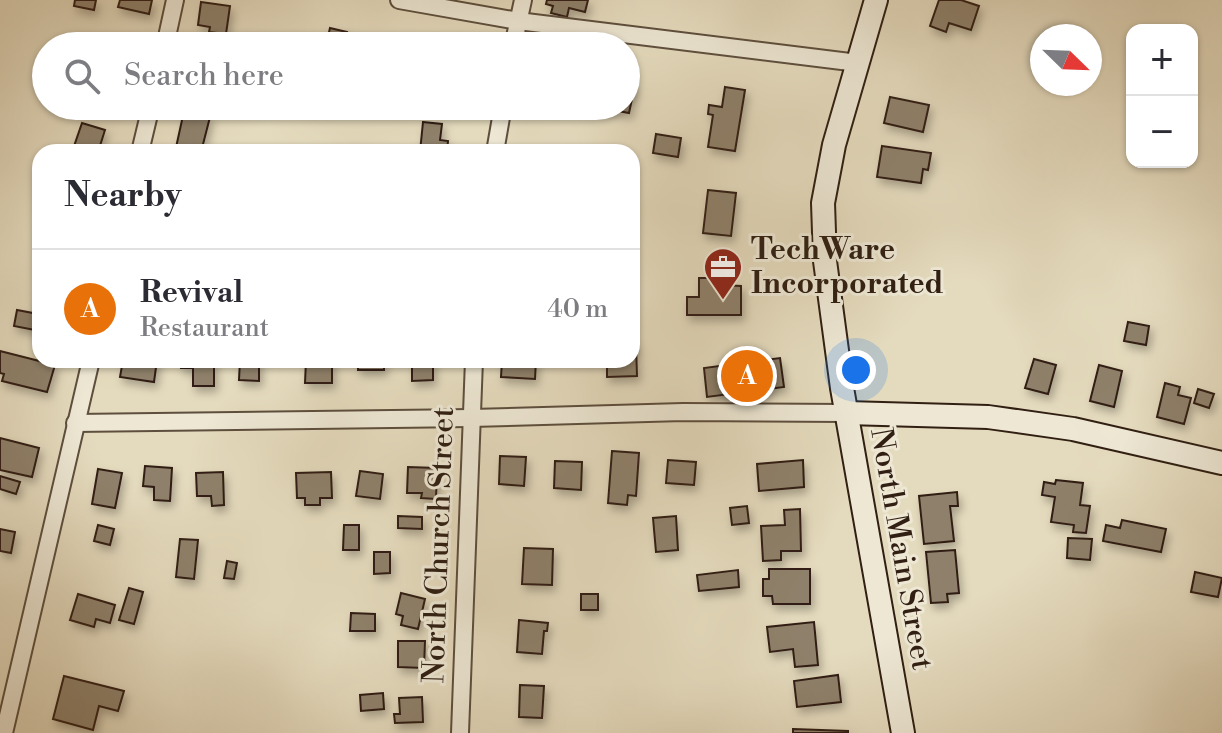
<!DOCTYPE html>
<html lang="en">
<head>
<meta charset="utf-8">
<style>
  :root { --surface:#fff; --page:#f2f2f3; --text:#2b2b33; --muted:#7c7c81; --line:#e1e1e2; --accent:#8f2418 }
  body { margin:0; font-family:"Libre Bodoni",serif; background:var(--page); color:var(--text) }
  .controls { position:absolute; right:24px; top:24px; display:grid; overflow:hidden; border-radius:16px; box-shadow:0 2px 6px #0004 }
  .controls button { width:72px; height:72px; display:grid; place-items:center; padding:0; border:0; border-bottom:2px solid var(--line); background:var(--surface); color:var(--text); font:40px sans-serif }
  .compass { position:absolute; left:1030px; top:24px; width:72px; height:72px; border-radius:50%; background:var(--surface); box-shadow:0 2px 6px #0004; rotate:113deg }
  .you { position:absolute; left:856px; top:370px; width:28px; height:28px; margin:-20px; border:6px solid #fff; border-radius:50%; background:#1a73e8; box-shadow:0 0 0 12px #1a73e833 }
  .badge { display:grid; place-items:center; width:52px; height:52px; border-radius:50%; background:var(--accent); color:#fff; font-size:26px; font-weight:700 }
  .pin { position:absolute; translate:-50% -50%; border:4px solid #fff; box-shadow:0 2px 8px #0006 }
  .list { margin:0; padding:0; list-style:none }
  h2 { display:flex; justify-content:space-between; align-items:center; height:104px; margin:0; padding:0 32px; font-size:34px }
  h2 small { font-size:26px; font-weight:400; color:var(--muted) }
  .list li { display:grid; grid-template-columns:52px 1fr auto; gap:24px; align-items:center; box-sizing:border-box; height:120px; padding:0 32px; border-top:2px solid var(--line) }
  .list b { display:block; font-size:30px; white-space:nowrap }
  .list p { margin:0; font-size:26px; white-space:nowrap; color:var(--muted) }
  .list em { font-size:26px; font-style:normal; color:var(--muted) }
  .icon { flex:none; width:44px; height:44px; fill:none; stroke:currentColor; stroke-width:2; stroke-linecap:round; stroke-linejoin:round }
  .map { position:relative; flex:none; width:1222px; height:733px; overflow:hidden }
  .search { position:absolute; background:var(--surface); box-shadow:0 2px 6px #0004; left:32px; top:32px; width:608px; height:88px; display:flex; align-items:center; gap:20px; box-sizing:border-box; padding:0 28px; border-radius:44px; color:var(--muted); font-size:30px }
  .panel { position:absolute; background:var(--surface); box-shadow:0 2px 6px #0004; left:32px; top:144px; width:608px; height:224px; border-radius:24px }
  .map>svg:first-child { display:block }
</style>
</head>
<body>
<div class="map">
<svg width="1222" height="733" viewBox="0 0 1222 733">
  <defs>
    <filter id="shadow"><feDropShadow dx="3" dy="5.5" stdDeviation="4" flood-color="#0004"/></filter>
  </defs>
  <rect width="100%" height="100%" fill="#e4dabd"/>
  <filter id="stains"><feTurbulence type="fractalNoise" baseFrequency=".0025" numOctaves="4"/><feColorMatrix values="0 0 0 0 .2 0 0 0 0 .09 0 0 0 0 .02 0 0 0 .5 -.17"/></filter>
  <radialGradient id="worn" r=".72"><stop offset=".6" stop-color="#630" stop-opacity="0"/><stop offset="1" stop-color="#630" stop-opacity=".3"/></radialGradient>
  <g fill="#8e806b" stroke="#301f12" stroke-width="2" filter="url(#shadow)">
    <polygon points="75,0 96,0 94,10 74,6"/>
    <polygon points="120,0 152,0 149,14 118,7"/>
    <polygon points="547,0 588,0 585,12 569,8 567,17 551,13 553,6 546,4"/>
    <polygon points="939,0 961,0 979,6 971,30 949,23 946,32 930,26"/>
    <polygon points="201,2 230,6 226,34 209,32 210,27 198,25"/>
    <polygon points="330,28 347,32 346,37 381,46 326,45"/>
    <polygon points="626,83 635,85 629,113 591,106 626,106"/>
    <polygon points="725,87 745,90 735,151 708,147 713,115 708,114 709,105 722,107"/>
    <polygon points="890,97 929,105 923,132 884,123"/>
    <polygon points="184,111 210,117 201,152 175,152"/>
    <polygon points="423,122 442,124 440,140 448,141 447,152 420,152"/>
    <polygon points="82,123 105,130 98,152 72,152"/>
    <polygon points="656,134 681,138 678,157 653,153"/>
    <polygon points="882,146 931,153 928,170 923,169 921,183 877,177"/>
    <polygon points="708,190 736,193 731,236 703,233"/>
    <polygon points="699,278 721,278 721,285 741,286 741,315 687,315 687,297 699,297"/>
    <polygon points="37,295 40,296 40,331 14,326 17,310 33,313"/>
    <polygon points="1128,322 1149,326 1146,345 1124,341"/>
    <polygon points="632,344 636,344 637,376 607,377 607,360 632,360"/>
    <polygon points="0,351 55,365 47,392 2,381 4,374 0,373"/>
    <polygon points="780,358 784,387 707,397 704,368"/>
    <polygon points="1034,359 1056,365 1048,394 1025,388"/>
    <polygon points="123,360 157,360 154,382 120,377"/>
    <polygon points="181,360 214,360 214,386 193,386 193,368 181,368"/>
    <polygon points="240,360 259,360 259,381 239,380"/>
    <polygon points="306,360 332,360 332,383 305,383"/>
    <rect x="358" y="360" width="26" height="10"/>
    <polygon points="412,360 433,360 433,380 412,381"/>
    <polygon points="502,360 536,360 535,379 501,377"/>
    <polygon points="1099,365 1122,371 1114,407 1090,401"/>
    <polygon points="1165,383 1180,387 1178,395 1191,398 1184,424 1157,417"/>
    <polygon points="1198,389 1214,394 1209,408 1194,403"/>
    <polygon points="0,438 39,448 32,477 0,470"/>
    <polygon points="612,451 639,453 636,496 628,495 627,505 608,503"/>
    <polygon points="500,456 526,457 524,486 499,484"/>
    <polygon points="668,460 696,462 694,485 666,483"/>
    <polygon points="803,460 804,487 759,491 757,464"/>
    <polygon points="555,461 582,462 581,490 554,488"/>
    <polygon points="145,466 172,468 170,501 154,500 154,487 143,486"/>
    <polygon points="408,467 437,468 436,499 421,498 422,493 407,493"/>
    <polygon points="98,469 122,473 115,508 92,504"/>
    <polygon points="360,471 383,474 380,499 356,496"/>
    <polygon points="223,472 224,505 212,506 211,496 197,496 196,473"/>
    <polygon points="331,472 332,498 320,498 320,505 305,505 305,498 297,498 296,473"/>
    <polygon points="0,476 20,482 16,494 0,489"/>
    <polygon points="1056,480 1083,483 1080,505 1090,506 1086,533 1073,532 1074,525 1051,522 1055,497 1042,495 1044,482 1055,484"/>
    <polygon points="957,492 958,506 950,506 954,541 924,544 919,496"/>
    <polygon points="747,506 749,523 732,525 730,508"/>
    <polygon points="800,509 801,551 781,551 781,560 763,561 761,526 785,525 784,510"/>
    <polygon points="398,516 422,517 422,529 398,528"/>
    <polygon points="676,516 678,550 656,552 653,518"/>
    <polygon points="1122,520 1166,529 1161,552 1103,541 1106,525 1120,528"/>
    <polygon points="98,525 114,529 110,545 94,541"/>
    <polygon points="344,525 359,525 359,550 343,550"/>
    <polygon points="0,529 15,532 11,553 0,551"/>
    <polygon points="1068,538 1092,539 1090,560 1067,558"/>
    <polygon points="180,539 198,540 194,579 176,577"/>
    <polygon points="524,548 553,549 552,585 522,584"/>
    <polygon points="955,550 959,593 947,594 948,602 931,603 926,552"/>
    <polygon points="374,552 390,552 390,573 374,574"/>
    <polygon points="227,561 237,563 234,579 224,578"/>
    <polygon points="769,569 810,569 810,604 773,604 772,596 763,596 763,579 769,579"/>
    <polygon points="738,570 739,587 699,591 697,575"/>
    <polygon points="1195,572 1222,578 1218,597 1191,592"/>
    <polygon points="129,588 143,592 134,624 119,620"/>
    <polygon points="401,593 425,599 418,629 401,625 403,616 396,614"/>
    <polygon points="78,594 115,605 110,623 96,619 94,627 70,620"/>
    <rect x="581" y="594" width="17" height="16"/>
    <polygon points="351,613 375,614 375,631 350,631"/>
    <polygon points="519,620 548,623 547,631 544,631 542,654 517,652"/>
    <polygon points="814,622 818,665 795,667 793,649 770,652 767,627"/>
    <polygon points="398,641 425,641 424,668 398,667"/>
    <polygon points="838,675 841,702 797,707 794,681"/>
    <polygon points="64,676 124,691 118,711 99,706 93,730 53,719"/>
    <polygon points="520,685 544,686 542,718 519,717"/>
    <polygon points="383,693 384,709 361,711 360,695"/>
    <polygon points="422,697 423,722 395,723 394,714 400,714 399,698"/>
    <polygon points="793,729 848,731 848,733 793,733"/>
  </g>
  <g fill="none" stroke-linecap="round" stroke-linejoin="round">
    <g stroke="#5d4e3d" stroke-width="20">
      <g id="street">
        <polyline points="399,0 518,21 858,63"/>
        <polyline points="165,46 175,0"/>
        <polyline points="513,46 523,0"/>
        <polyline points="140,152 151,106"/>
        <polyline points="495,152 503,106"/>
        <polyline points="75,423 471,418 683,412 847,413"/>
        <polyline points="4,733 91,360"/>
        <polyline points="460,733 474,360"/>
      </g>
    </g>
    <g stroke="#301f12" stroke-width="26">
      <g id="secondary">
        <polyline points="876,0 834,145 823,203 825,261 842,388 903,733"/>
        <polyline points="847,413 988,417 1073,429 1222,463"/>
      </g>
    </g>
    <use href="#street" stroke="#ede7d4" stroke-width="16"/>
    <use href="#secondary" stroke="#ede7d4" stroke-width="22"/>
  </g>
  <defs>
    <g id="office-pin" transform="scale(2)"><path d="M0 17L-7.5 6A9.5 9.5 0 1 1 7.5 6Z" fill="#8f2418" stroke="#ede7d4"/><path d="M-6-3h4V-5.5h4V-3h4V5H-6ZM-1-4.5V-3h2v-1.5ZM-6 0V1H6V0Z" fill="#fff"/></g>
  </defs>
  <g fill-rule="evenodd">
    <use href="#office-pin" x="723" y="267"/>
  </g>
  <g text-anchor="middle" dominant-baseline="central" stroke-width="6" stroke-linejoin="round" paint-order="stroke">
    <g font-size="30" font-weight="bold" fill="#301f12" stroke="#ede7d4" text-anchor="start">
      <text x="751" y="250">TechWare<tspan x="751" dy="34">Incorporated</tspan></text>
    </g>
    <g font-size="30" fill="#301f12" stroke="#ede7d4">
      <text transform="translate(439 545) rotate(-88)">North Church Street</text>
      <text transform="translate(901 549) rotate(80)">North Main Street</text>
    </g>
  </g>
  <rect width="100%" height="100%" filter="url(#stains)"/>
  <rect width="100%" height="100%" fill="url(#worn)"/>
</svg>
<div class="controls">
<button>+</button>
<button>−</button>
</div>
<svg class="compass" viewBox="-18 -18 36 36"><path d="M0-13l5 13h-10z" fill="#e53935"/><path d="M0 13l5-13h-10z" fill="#7c7c81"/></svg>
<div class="you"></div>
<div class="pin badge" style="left:747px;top:376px;background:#e8710a">A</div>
<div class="search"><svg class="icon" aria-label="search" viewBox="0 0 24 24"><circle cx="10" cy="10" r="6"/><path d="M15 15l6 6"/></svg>Search here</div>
<section class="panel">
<h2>Nearby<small></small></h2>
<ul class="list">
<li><span class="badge" style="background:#e8710a">A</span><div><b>Revival</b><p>Restaurant</p></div><em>40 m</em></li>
</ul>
</section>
</div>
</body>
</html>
